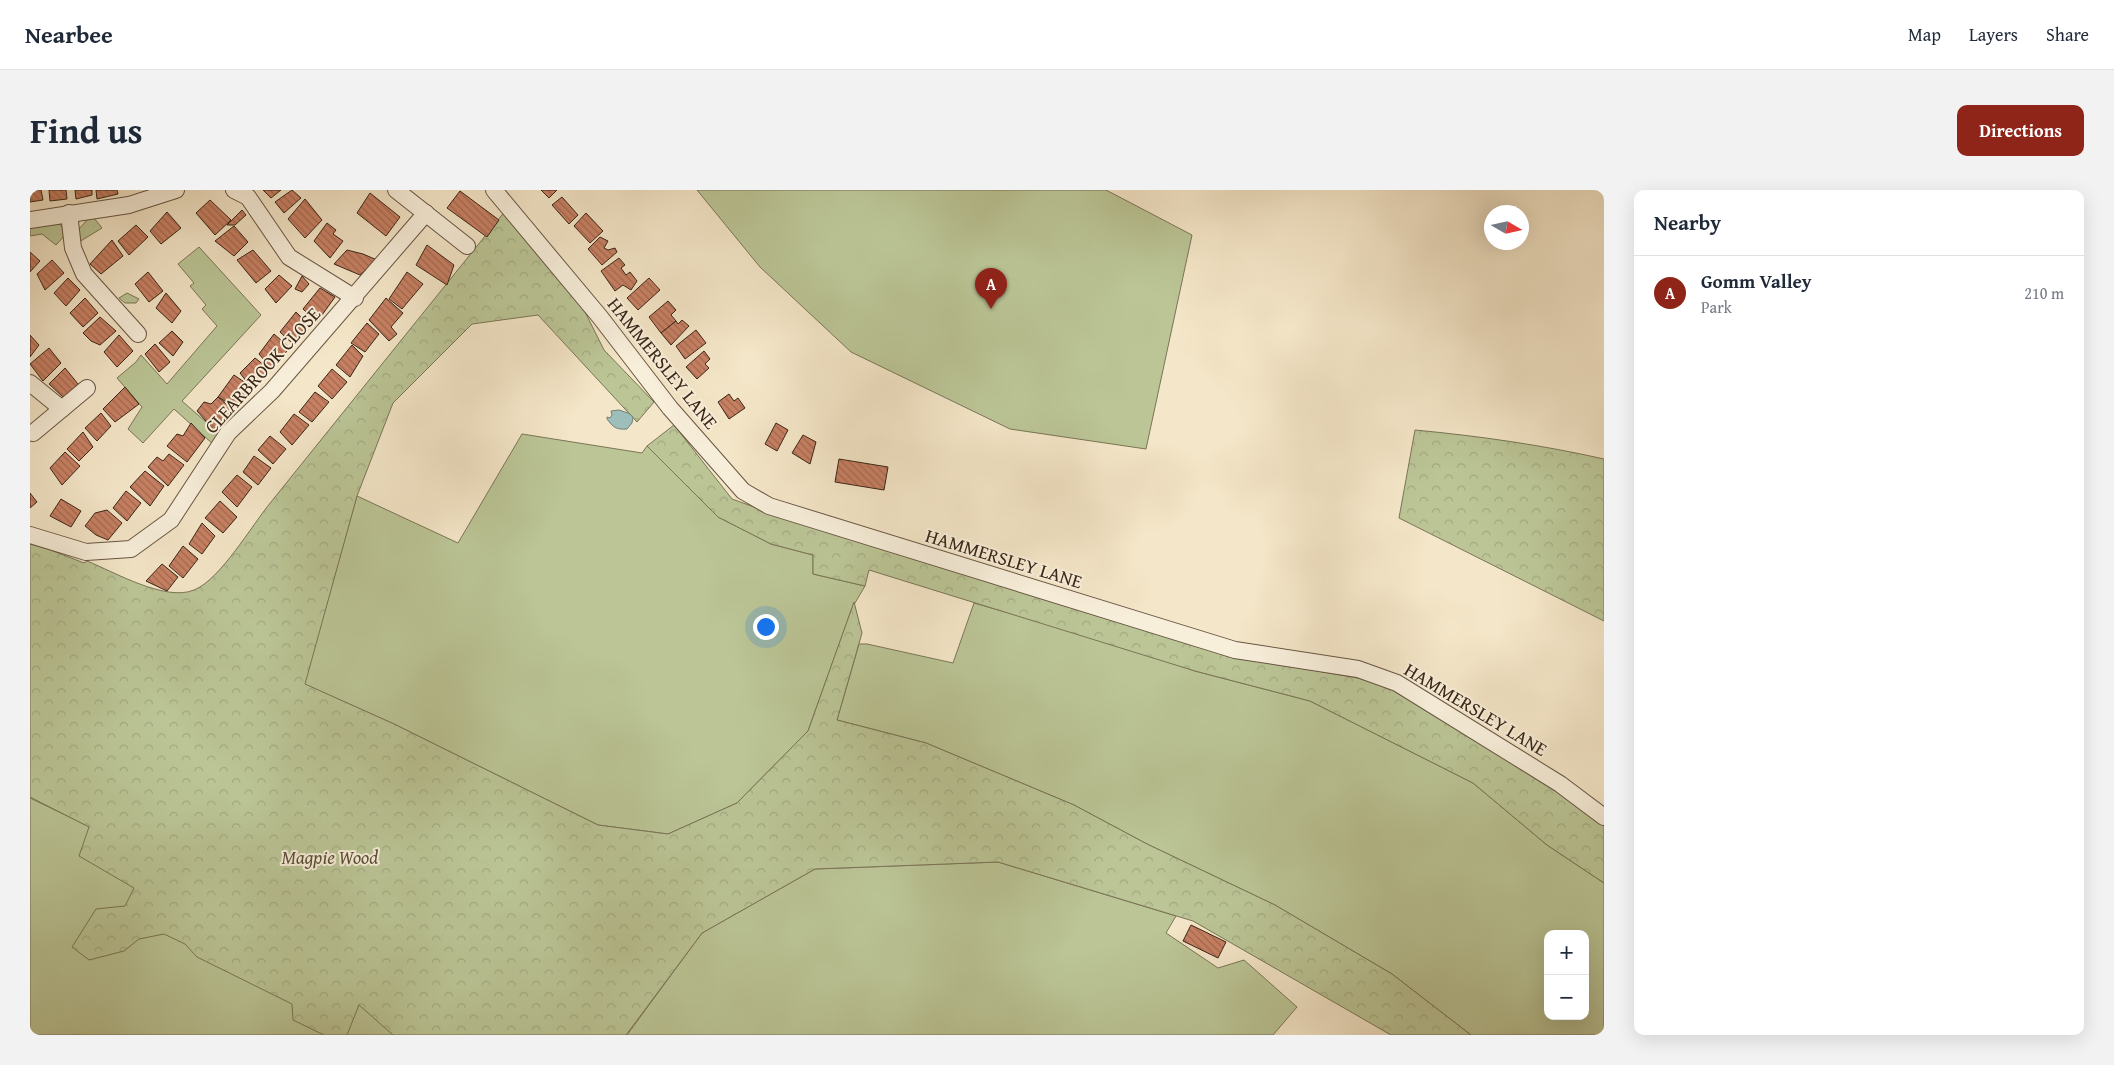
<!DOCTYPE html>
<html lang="en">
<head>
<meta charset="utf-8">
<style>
  :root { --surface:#fff; --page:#f2f2f3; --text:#1f2937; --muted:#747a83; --line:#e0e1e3; --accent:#8f2418 }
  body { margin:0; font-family:"Gentium Book Plus",serif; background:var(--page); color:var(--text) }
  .controls { position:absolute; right:15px; bottom:15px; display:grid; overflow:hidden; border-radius:10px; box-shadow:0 5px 20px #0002 }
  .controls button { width:45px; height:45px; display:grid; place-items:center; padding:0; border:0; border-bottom:1px solid var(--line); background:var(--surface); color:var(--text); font:25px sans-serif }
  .compass { position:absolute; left:1454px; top:15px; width:45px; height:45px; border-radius:50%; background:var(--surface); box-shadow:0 5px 20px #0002; rotate:99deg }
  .you { position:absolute; left:735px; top:436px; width:18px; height:18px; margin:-12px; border:4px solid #fff; border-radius:50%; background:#1a73e8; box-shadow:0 0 0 8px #1a73e833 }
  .badge { display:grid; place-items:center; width:32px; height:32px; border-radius:50%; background:var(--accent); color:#fff; font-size:16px; font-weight:700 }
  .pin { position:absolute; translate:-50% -41px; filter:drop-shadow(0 1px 2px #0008) }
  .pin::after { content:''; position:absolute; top:26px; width:18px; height:15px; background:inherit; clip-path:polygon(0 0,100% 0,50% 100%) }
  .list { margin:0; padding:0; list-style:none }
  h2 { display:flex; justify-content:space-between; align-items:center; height:65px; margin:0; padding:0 20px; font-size:21px }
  h2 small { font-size:16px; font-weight:400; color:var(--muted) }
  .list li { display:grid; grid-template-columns:32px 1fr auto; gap:15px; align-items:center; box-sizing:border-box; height:75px; padding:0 20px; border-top:1px solid var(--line) }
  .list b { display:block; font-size:19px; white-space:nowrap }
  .list p { margin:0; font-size:16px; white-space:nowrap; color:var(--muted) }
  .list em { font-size:16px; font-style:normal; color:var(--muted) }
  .map { position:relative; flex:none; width:1574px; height:845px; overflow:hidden; border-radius:10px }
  header { display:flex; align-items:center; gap:30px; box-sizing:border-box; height:70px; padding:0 25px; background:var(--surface); border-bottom:1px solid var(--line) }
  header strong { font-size:24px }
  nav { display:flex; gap:28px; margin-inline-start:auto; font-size:18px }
  .intro { display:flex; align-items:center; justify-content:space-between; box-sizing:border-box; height:120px; padding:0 30px }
  h1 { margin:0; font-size:35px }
  .button { padding:12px 22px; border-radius:10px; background:var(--accent); color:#fff; font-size:18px; font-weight:700 }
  main { display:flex; gap:30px; padding:0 30px }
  aside { flex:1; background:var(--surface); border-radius:10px; box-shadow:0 5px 20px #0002 }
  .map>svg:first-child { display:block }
</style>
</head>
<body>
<header>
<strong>Nearbee</strong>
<nav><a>Map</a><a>Layers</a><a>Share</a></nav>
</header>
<div class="intro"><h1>Find us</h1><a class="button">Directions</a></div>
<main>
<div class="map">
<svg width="1574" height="845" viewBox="0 0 1574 845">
  <defs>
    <pattern id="forest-crowns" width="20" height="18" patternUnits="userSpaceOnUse" patternTransform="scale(1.25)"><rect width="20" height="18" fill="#bbc596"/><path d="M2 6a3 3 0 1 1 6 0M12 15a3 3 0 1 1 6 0" fill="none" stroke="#a2a981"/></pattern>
    <pattern id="building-back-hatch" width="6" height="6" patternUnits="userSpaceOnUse" patternTransform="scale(1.25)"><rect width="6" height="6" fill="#c88063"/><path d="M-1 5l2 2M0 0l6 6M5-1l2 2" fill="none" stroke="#a36951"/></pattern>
  </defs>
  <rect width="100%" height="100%" fill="#f4e6c8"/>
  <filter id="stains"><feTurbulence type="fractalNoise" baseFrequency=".004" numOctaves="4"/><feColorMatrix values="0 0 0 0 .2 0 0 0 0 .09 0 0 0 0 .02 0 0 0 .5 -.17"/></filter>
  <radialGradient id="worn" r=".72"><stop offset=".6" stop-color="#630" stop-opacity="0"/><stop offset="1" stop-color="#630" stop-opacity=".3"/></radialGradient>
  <g fill="#bbc596" stroke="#7a7556" fill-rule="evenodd">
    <polygon points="667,0 1076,0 1162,45 1116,259 980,239 821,162 730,77"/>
    <polygon points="64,28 72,38 49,52 49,39 58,29"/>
    <polygon points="23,31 31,35 36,44 26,55 12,44 0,46 0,36"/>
    <polygon points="169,57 231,125 152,211 192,246 184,255 144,219 113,253 98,239 112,217 87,188 106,172 111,165 137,194 187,136 172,119 176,115 160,96 164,93 148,74"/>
    <polygon points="97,103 109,109 106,113 95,113 89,108"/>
    <polygon points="492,244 612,263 617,256 688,327 741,354 783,365 783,384 835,396 822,418 778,541 707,613 638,644 568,635 364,534 274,494 327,306 428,353"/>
    <path d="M944 413 1080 452 1165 481 1280 511 1443 593 1517 655 1574 693V845H1441L1362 784 1245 715 1117 654 1044 615 896 553 807 530 829 454H837L923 473ZM1518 744H1555V826H1518Z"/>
    <polygon points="0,608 193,701 367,845 0,845"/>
    <polygon points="968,672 1146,726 1136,743 1188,778 1214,770 1267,817 1243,845 597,845 672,743 785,679"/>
  </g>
  <g fill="url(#forest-crowns)" stroke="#7a7556">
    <path d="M476 20 552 116 574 160 624 212 607 232 508 125 442 134 363 213 327 306 275 494 364 534 568 635 638 644 707 613 778 541 824 412 832 443 807 530 896 553 1044 615 1117 654 1245 715 1362 784 1441 845H1361L1163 731 968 672 785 679 672 743 596 845H363L329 815 317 845H294L263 830 262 814 167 767 155 754 134 744 109 749 94 761 59 770 42 757 66 719 95 716 104 698 49 666 59 637 0 607V352L54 373 57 371C84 382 136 412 164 400 190 390 222 335 241 312 319 215 398 117 476 20Z"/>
    <polygon points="644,235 702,309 738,322 1201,466 1328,488 1366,499 1530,603 1574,636 1574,693 1517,655 1443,593 1280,511 1165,481 839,380 835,396 783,384 783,365 741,354 688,327 617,256"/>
    <path d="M1385 240C1449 246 1512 255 1574 269V431L1369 328Z"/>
  </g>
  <path fill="#9dbebb" stroke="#758179" d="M589 220 598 223 603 227 602 233 597 239C586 240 583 237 577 229V227L580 228 582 225 581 221Z"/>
  <g fill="url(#building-back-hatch)" stroke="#3a2516">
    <polygon points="0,0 11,0 13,10 0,12"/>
    <polygon points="19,0 36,0 37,9 20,11"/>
    <polygon points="45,0 62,0 62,5 46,9"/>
    <polygon points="66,0 87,0 88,4 67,9"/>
    <polygon points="233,0 251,0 241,8"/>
    <polygon points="262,0 271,8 254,23 245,12"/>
    <polygon points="511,0 527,0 519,8"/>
    <polygon points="430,1 469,30 457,47 417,18"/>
    <polygon points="340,3 370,27 356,46 327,23"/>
    <polygon points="532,7 548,25 539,34 522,15"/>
    <polygon points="275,9 292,30 275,48 258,29"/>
    <polygon points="180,10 201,30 185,45 166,23"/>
    <polygon points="212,20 216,25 205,35 197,35"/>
    <polygon points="137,22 151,38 131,54 120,41"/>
    <polygon points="556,23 573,41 560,53 544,36"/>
    <polygon points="297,33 306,40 303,44 313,51 300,68 284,51"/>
    <polygon points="106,35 118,47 99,65 88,51"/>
    <polygon points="204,36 218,52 204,66 185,51"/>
    <polygon points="570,47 578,51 574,58 578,60 585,58 587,62 572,75 558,59"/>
    <polygon points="82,50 93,66 71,84 60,74"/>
    <polygon points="397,55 424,75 417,95 386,75"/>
    <polygon points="223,60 241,81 226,93 207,70"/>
    <polygon points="317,60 333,64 347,70 330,85 304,74"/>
    <polygon points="0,62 10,71 0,82"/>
    <polygon points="589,68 595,75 591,78 596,85 600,82 607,91 601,100 593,95 585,101 571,81"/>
    <polygon points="22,70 34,83 15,100 7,84"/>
    <polygon points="118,82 133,101 119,112 105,94"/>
    <polygon points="377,82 393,94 372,119 359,109"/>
    <polygon points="249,85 262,96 246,113 235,99"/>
    <polygon points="272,86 279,94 272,102 265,99"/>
    <polygon points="38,88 50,100 36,116 24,103"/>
    <polygon points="619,88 630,100 608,120 597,108"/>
    <polygon points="290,98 305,107 287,132 273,119"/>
    <polygon points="136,103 151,121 142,133 126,118"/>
    <polygon points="55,108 68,123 53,137 40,123"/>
    <polygon points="356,108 373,123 361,137 367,144 359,151 339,130"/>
    <polygon points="638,111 646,120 641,125 646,131 631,143 619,127"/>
    <polygon points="266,122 278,134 263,154 250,142"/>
    <polygon points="70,127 86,141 70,155 61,151 53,143"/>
    <polygon points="652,130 659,136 641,155 631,143 646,131 648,134"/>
    <polygon points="337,133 349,144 335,162 321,153"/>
    <polygon points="666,140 676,153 655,169 646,156"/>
    <polygon points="142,141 153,152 143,166 129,153"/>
    <polygon points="244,144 260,158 241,178 229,164"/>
    <polygon points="0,145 9,155 0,167"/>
    <polygon points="89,145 103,161 87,177 74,162"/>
    <polygon points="125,154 140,172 129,182 115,164"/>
    <polygon points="322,155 333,166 320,187 306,175"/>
    <polygon points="19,158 31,173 13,191 0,174"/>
    <polygon points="674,161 680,169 675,174 679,178 667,189 656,177"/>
    <polygon points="225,168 239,179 223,200 210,183"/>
    <polygon points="35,178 48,194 34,208 19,194"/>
    <polygon points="302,179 317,192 302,209 288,196"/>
    <polygon points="204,185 220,196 205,217 188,207"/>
    <polygon points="95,197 109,214 85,232 73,219"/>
    <polygon points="285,202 299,212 282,232 269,222"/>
    <polygon points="699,204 704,211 708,208 715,218 699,229 688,212"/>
    <polygon points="188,207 202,219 185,241 167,221 174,212 181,214"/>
    <polygon points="71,223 81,236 67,251 55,238"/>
    <polygon points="264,224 279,235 262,255 250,242"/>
    <polygon points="161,233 175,248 157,272 137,256 147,244 153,246"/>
    <polygon points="746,233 758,240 747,261 735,254"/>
    <polygon points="53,242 63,257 49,271 37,259"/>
    <polygon points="773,245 786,252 780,274 762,263"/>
    <polygon points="240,246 256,259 243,274 228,260"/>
    <polygon points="35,262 50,276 32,295 20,278"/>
    <polygon points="139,264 154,275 138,296 118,277 127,267 133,271"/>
    <polygon points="224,266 241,278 228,295 213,282"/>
    <polygon points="809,269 858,277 854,300 805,292"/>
    <polygon points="115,281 134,296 120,316 100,297"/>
    <polygon points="207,285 222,297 207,317 192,302"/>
    <polygon points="96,301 111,313 97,331 83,318"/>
    <polygon points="0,303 7,312 0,318"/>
    <polygon points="31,309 51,321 41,337 20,326"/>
    <polygon points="190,311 207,327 193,343 175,328"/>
    <polygon points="77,320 92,333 78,350 66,345 55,336 65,323"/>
    <polygon points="172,333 185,346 172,364 159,354"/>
    <polygon points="153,356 168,369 153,388 139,376"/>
    <polygon points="132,374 148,387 137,401 116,391"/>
    <polygon points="1161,735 1196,752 1188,768 1153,751"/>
  </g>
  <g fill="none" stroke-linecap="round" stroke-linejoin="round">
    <g stroke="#685542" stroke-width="18">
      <g id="minor">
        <polyline points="204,0 218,7 259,67 325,108"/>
        <polyline points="366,0 437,56"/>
        <polyline points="464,0 570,127 640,218 713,301 739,316 1205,460 1328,479 1367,493 1530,594 1574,627"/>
        <polyline points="39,23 43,58 54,84 108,144"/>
        <polyline points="0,30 99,15 146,0"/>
        <polyline points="0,193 32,219"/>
        <polyline points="3,243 57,198"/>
        <polyline points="0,345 56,362 101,359 141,330 198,243 242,201 396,23"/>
      </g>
    </g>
    <use href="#minor" stroke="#f8efdb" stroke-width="16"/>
  </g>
  <g text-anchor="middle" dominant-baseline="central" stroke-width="4" stroke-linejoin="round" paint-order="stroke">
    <g font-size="19" fill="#3a2516" stroke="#f8efdb">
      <text transform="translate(633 173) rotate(51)">HAMMERSLEY LANE</text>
      <text transform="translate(232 180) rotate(-48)">CLEARBROOK CLOSE</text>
      <text transform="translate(974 368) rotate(17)">HAMMERSLEY LANE</text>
      <text transform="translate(1446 519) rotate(31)">HAMMERSLEY LANE</text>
    </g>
    <g font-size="19" font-style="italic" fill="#5a4d36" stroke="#f8efdb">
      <text x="300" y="667">Magpie Wood</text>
    </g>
  </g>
  <rect width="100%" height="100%" filter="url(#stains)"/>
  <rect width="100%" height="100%" fill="url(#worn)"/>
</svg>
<div class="controls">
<button>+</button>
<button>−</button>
</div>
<svg class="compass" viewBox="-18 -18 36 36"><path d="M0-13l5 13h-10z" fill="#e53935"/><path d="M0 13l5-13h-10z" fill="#747a83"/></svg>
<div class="you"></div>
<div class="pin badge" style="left:961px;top:119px">A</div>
</div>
<aside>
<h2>Nearby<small></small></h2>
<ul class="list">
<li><span class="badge">A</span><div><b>Gomm Valley</b><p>Park</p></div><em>210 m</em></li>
</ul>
</aside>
</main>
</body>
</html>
